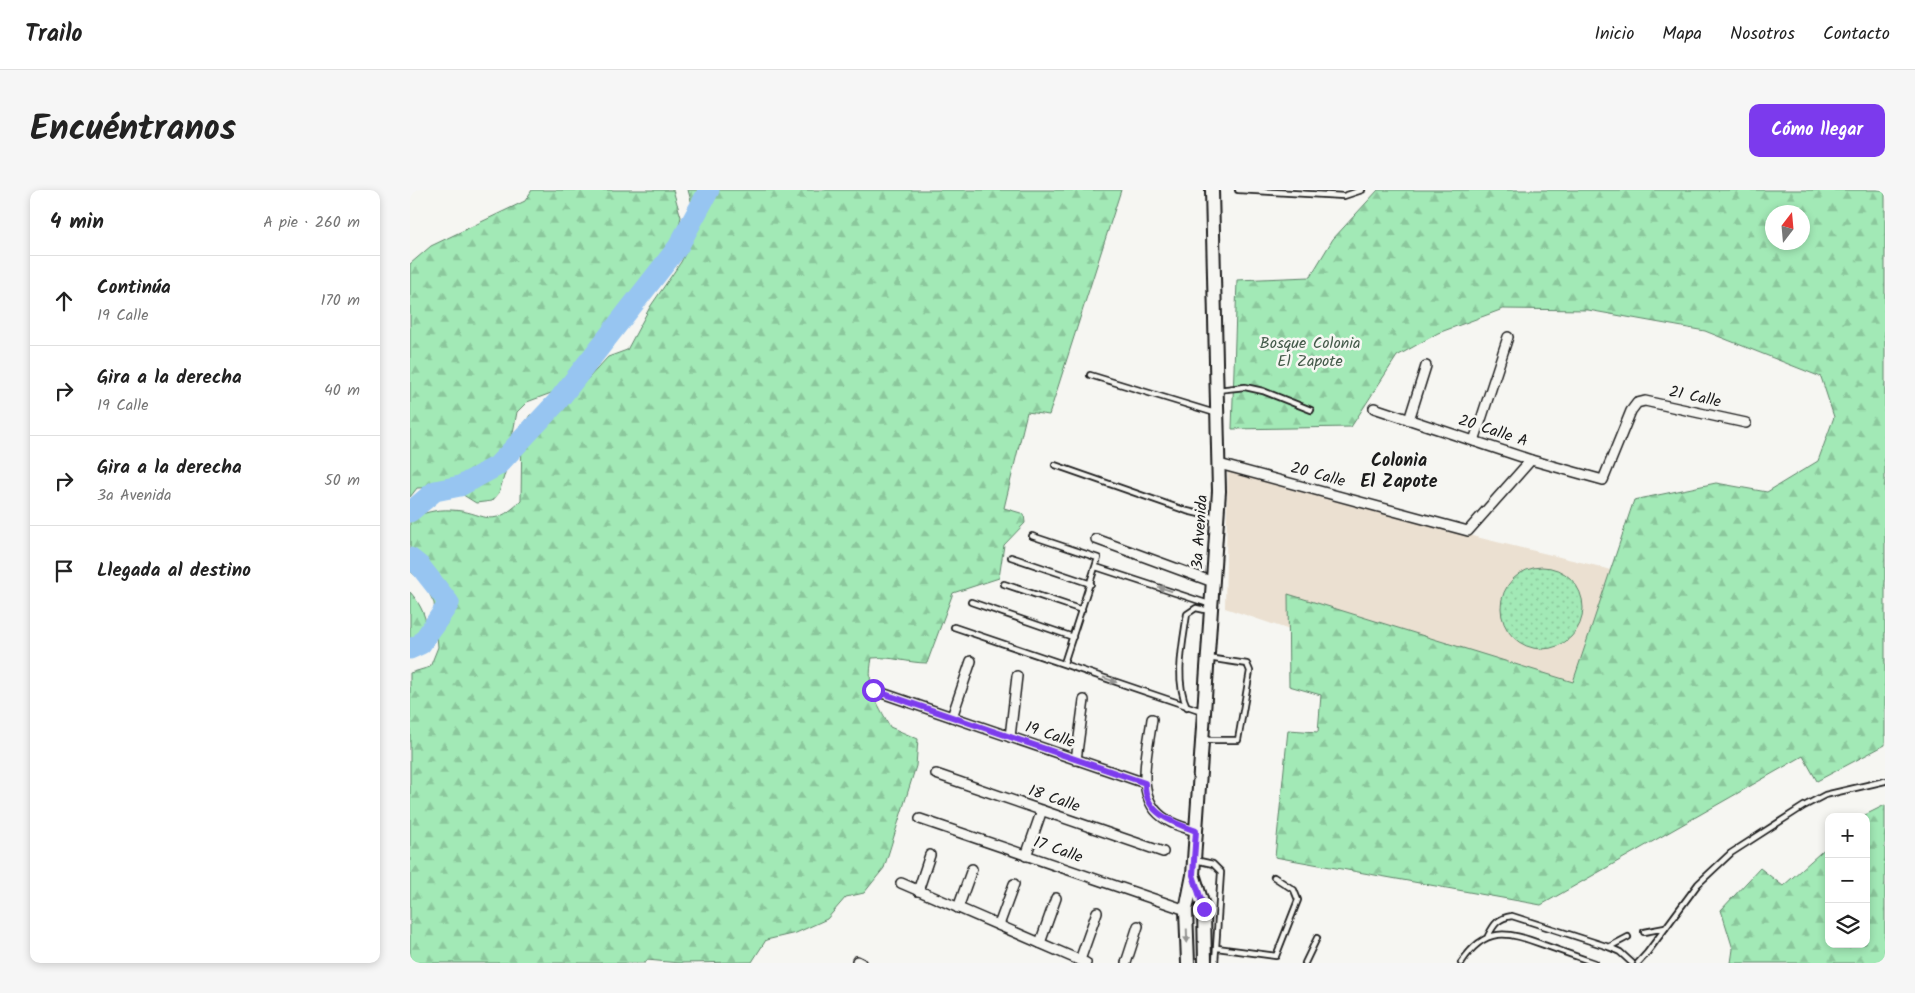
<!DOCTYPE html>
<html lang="es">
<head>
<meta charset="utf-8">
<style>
  :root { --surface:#fff; --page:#f6f6f6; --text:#222; --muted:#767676; --line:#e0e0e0; --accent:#7c3aed }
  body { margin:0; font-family:Kalam,sans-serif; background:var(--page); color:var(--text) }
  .controls { position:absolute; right:15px; bottom:15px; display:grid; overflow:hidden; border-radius:10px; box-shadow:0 2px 8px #0003 }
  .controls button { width:45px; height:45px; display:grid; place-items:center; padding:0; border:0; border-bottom:1px solid var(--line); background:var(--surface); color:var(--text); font:25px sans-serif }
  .compass { position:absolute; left:1355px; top:15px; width:45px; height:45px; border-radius:50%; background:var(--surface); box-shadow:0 2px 8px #0003; rotate:16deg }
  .stop { position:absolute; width:15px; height:15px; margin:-11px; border:4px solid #7c3aed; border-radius:50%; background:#fff }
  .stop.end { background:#7c3aed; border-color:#fff; box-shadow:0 1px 5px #0008 }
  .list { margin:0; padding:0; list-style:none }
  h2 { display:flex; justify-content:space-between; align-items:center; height:65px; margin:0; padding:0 20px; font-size:21px }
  h2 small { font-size:16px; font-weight:400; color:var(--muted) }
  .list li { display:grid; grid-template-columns:32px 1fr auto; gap:15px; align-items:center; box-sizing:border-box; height:90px; padding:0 20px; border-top:1px solid var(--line) }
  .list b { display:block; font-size:19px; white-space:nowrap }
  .list p { margin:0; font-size:16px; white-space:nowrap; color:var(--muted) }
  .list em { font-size:16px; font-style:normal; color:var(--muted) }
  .icon { flex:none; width:28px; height:28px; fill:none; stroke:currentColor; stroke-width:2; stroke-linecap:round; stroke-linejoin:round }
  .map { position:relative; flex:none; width:1475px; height:773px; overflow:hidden; border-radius:10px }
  header { display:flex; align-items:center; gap:30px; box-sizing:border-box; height:70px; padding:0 25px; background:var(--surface); border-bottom:1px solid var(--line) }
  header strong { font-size:24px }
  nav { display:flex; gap:28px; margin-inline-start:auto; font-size:18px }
  .intro { display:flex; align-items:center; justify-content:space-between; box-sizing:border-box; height:120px; padding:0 30px }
  h1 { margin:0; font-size:35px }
  .button { padding:12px 22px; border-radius:10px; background:var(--accent); color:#fff; font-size:18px; font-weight:700 }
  main { display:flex; gap:30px; padding:0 30px }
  aside { flex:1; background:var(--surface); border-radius:10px; box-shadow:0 2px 8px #0003 }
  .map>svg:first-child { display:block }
</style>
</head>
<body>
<header>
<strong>Trailo</strong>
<nav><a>Inicio</a><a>Mapa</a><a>Nosotros</a><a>Contacto</a></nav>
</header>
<div class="intro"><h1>Encuéntranos</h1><a class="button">Cómo llegar</a></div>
<main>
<aside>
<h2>4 min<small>A pie · 260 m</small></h2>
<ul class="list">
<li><svg class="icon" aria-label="ahead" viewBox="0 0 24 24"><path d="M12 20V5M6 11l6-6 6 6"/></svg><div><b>Continúa</b><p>19 Calle</p></div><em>170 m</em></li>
<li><svg class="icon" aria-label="right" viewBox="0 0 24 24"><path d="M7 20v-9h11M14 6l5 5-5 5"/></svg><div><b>Gira a la derecha</b><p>19 Calle</p></div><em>40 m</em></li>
<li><svg class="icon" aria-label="right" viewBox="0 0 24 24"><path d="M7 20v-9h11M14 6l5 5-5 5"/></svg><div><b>Gira a la derecha</b><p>3a Avenida</p></div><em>50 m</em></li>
<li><svg class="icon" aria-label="arrive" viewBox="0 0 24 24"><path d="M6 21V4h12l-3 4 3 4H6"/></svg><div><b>Llegada al destino</b></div></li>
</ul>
</aside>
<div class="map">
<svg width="1475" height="773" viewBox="0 0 1475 773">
  <defs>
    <pattern id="forest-firs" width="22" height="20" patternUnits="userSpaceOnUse" patternTransform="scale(1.25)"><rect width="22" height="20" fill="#a2e9b6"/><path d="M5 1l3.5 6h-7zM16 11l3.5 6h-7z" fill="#8bc79c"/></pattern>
    <pattern id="park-dots" width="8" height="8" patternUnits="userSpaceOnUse" patternTransform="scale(1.25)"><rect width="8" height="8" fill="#a2e9b6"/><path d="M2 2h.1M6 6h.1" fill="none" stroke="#8bc79c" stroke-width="1.8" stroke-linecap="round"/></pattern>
  </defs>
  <rect width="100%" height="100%" fill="#f6f6f2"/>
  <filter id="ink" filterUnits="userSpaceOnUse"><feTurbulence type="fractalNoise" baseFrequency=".02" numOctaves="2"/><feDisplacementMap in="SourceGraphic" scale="10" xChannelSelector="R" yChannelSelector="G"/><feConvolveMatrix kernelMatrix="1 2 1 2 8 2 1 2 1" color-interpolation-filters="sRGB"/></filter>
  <g filter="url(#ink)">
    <polygon fill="#ebe0d1" points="818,274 1058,345 1187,376 1311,414 1226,572 1078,507 815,418"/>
    <g fill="url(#forest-firs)" stroke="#5f8269" fill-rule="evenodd">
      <polygon points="122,0 263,0 271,27 266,48 258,69 226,119 198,156 152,199 117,212 107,222 95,283 89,303 82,311 66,313 50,303 31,297 7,298 0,307 0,74 21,56 115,11"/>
      <path d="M278 0H711L639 225 617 222 594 318 614 324 615 333 594 355 589 388 543 403 517 473C498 473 481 466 462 468 456 499 466 510 480 537L508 549 506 576 474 678 454 703 436 707 417 729 386 743 356 750 342 772 269 773 237 770 235 773H0V483L20 477 28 457 24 413 14 393 0 381V328C14 323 26 319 41 320 75 321 79 342 111 311L112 237 120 225 142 220 163 205 198 167 217 160 240 117 271 72 280 54 285 25Z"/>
      <path d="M968 0H1475V555L1407 591 1393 566 1131 715 865 667 878 540 908 542 911 505 879 496 878 404 1163 492 1224 310 1306 293 1357 302 1408 271 1424 227 1411 187 1295 141 1178 120 1093 119 1028 143 987 166 941 237 822 239 827 90 900 87 923 49ZM1362 22H1392V52H1362Z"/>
      <path d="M0 402C17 421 27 452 0 467Z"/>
      <polygon points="1475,615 1475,773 1321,773 1323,759 1311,720 1350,678 1373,696 1419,655 1419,754 1456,754 1456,627 1451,627"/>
    </g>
    <circle fill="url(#park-dots)" stroke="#5f8269" cx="1132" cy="418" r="41"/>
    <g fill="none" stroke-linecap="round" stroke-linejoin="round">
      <g stroke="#97c5f1" stroke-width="21">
        <polyline points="0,322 25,301 50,296 87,276 147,212 268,57 299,0"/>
        <polyline points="0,368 10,376 39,413 11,454 0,459"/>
      </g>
      <g stroke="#1c1c1c" stroke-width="8">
        <g id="lane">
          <polyline points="828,0 934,6 952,0"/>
          <polyline points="680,185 805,223"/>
          <polyline points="807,200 835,197 853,201 901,220"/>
          <polyline points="645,275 777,321 806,328"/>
          <polyline points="622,346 688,368 654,473"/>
          <polyline points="601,367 681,394"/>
          <polyline points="686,377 799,414"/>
          <polyline points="594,394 672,420"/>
          <polyline points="561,412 663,447"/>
          <polyline points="544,437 792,521"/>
          <path d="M777 517C764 490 773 453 777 424L786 418 800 421"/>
          <polyline points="793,550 828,550 840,481 837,474 798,468"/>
          <polyline points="785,670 803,674 811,682 805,773"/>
          <polyline points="1234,742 1255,738"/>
          <path d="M1078 746C1084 734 1088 728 1102 726L1199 757 1210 762 1222 773"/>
          <polyline points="1199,757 1218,747"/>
          <polyline points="807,758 866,766 888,710 884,700 864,687"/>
          <polyline points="895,773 907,748"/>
          <path d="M1051 773C1075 736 1097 741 1134 755 1151 761 1168 767 1185 773"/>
          <polyline points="1228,773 1237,763 1288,694 1321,663 1394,616 1415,605 1475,591"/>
        </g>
      </g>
      <g stroke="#1c1c1c" stroke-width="12">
        <g id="street">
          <polyline points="964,218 1121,270 1193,290 1221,221 1227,213 1235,211 1336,233"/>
          <polyline points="999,230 1016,176"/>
          <polyline points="1064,251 1098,147"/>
          <polyline points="809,274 1058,341 1121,270"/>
          <polyline points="686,349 803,392"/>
          <polyline points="463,500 735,593"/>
          <polyline points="542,527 561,471"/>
          <path d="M742 529C738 562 722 610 757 630 766 636 776 638 786 641"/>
          <polyline points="600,547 607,486"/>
          <polyline points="666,570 674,510"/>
          <polyline points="526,584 753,662"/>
          <polyline points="510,629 776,720"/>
          <polyline points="616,666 632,620"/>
          <polyline points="491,693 676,773"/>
          <polyline points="508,701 520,665"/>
          <polyline points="548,718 562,679"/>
          <polyline points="589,735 604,694"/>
          <polyline points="630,753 646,708"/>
          <polyline points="670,770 687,722"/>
          <polyline points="447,771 451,773"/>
          <polyline points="716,773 728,736"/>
        </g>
      </g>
      <g stroke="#1c1c1c" stroke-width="16">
        <g id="secondary">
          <polyline points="784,687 794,719 795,773"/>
          <polyline points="778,773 776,720 783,685 809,301 802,0"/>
        </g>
      </g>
      <use href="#lane" stroke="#f6f6f2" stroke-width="4.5"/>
      <use href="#street" stroke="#f6f6f2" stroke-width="9"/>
      <use href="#secondary" stroke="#f6f6f2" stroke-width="12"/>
    </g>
    <defs><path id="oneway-solid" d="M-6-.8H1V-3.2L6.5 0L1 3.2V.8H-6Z" transform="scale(1.25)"/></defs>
    <g fill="#949492">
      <use href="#oneway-solid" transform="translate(755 399) rotate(-162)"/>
      <use href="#oneway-solid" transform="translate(700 490) rotate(19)"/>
      <use href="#oneway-solid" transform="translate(777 746) rotate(88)"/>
    </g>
  </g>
  <g fill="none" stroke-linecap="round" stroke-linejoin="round" filter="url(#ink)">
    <path stroke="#7c3aed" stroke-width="6" d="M463 500 735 593C734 623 763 633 786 641L783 685 794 719"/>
  </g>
  <g text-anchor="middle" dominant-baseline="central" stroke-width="5" stroke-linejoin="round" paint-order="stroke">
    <g font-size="16" fill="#445a4a" stroke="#f6f6f2">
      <text x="900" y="153">Bosque Colonia<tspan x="900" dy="18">El Zapote</tspan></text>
    </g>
    <g font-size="16" fill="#1c1c1c" stroke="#f6f6f2">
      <text transform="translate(1285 207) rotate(12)">21 Calle</text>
      <text transform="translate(1083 241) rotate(18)">20 Calle A</text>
      <text transform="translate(908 285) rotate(15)">20 Calle</text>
      <text transform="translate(790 342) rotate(-86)">3a Avenida</text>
      <text transform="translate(640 545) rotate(19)">19 Calle</text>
      <text transform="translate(644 609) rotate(19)">18 Calle</text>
      <text transform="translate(648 660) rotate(19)">17 Calle</text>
    </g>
    <g font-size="18" font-weight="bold" fill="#1c1c1c" stroke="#f6f6f2">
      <text x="989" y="271">Colonia<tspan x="989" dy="21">El Zapote</tspan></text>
    </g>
  </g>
</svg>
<div class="controls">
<button>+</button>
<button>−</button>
<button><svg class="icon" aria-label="layers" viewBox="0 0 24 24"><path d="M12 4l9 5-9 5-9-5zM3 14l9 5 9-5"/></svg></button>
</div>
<svg class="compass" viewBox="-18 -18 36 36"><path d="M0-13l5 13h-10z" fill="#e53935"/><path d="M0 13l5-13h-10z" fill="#767676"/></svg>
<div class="stop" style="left:463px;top:500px"></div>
<div class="stop end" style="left:794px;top:719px"></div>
</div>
</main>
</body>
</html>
